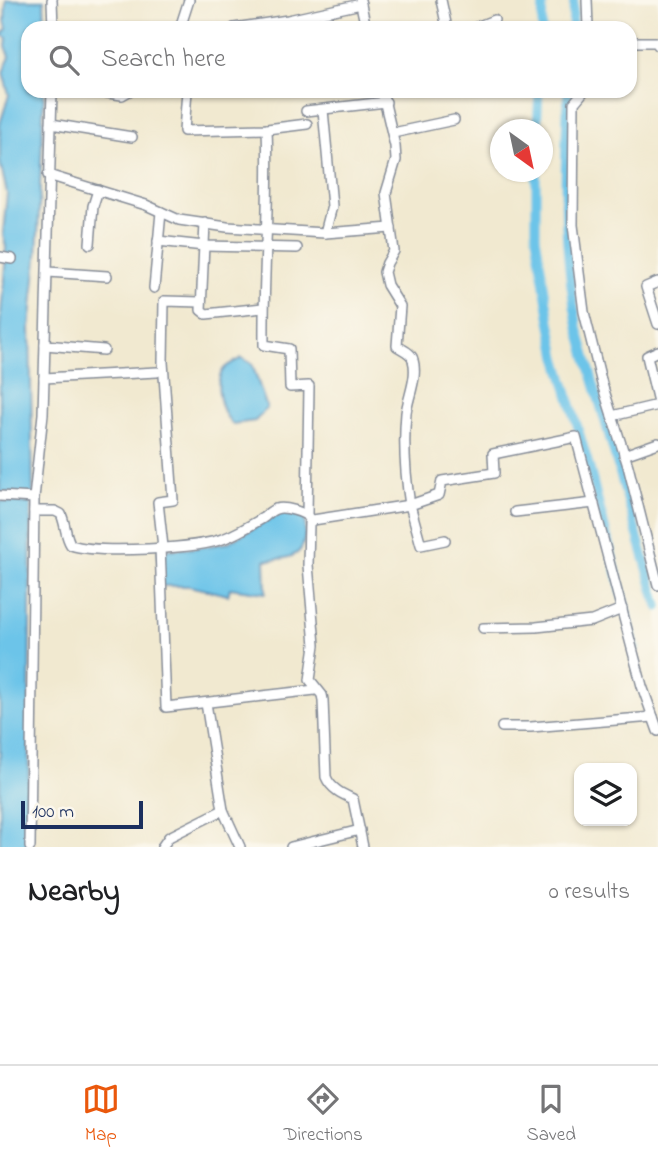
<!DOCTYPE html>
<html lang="en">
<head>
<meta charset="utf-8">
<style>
  :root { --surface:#fff; --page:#f6f6f6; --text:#202124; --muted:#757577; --line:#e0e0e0; --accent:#ea580c }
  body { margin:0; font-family:"Indie Flower",sans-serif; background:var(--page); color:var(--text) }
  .controls { position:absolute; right:21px; bottom:21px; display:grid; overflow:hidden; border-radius:14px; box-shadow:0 2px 5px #0004 }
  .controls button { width:63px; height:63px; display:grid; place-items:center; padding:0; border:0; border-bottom:2px solid var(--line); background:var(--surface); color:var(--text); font:35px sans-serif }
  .compass { position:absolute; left:490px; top:119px; width:63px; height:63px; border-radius:50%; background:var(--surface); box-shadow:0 2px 5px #0004; rotate:147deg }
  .scale { position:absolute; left:21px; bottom:18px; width:122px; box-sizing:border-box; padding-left:7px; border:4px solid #1b2f5e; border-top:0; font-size:19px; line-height:24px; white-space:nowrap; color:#1b2f5e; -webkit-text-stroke:5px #fbf7ec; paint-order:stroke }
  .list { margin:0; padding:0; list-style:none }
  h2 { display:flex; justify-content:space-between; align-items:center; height:91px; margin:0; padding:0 28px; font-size:30px }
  h2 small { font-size:23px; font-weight:400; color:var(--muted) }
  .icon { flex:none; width:38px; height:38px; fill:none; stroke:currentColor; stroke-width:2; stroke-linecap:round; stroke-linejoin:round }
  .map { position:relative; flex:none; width:658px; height:847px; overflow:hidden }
  .search { position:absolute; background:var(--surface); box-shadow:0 2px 5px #0004; left:21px; right:21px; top:21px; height:77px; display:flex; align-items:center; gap:18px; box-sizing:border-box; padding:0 24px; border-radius:21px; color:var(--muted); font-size:26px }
  .sheet { height:217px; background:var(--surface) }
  nav { display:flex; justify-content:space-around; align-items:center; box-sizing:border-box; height:98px; border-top:2px solid var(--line); background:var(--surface); font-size:19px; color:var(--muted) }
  nav a { display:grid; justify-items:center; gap:4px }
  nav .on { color:var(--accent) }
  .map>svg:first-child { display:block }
</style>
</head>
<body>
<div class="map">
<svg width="658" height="847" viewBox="0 0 658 847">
  <rect width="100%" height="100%" fill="#fbf7ec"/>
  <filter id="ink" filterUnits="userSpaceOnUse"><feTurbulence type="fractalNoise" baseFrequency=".0143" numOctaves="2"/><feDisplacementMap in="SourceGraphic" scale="14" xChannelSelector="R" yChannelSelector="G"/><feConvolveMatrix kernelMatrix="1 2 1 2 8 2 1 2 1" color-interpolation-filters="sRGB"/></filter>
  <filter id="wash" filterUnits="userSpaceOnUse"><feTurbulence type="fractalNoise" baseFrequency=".00686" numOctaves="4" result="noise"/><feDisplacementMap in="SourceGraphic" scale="28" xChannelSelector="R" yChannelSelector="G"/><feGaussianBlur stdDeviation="1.57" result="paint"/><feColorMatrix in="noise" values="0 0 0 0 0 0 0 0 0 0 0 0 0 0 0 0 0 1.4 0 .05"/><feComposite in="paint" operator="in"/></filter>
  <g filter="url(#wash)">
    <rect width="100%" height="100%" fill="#f1e9d0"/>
    <g fill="#6cc4e9" stroke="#447aa4" stroke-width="2">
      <polygon points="6,0 44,0 45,28 28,28 28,91 44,91 37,258 30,327 33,495 0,492 0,327 5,266 6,246 3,234 7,193 0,162 0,124 9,95 3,72 10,57 6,46 7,38 1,35 7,29 5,21"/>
      <path d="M242 358 252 364 267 408 255 421 232 424C221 412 213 384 223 370 226 365 236 361 242 358Z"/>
      <polygon points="0,501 31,503 28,847 0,847"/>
      <path d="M282 512 305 518C306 554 300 558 265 560L266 593 230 588 228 595 189 586H160L158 550 195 548 227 543Z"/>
    </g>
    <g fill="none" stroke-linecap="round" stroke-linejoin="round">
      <g stroke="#6cc4e9" stroke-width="9">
        <polyline points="542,28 543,0"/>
        <polyline points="572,28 574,0"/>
        <path d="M568 91C564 171 562 249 578 328L658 607"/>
        <polyline points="537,130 539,91"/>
        <polyline points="536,172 536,237 550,321 557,357 589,465 636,648"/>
      </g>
    </g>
  </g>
  <g filter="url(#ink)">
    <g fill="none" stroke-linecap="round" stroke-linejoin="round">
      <g stroke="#868c97" stroke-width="12">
        <g id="street">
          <polyline points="52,0 53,28"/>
          <polyline points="360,0 366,28"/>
          <polyline points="441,0 447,28"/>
          <polyline points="587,0 588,28"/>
          <polyline points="180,28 189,0"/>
          <polyline points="234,28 288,20 361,4"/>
          <polyline points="474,28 494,20"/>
          <polyline points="630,42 656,42 658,45"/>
          <polyline points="94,91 122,95 129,91"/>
          <polyline points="187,91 184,131 267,129 307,124"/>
          <polyline points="584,91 574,103 573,225 584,312 602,384 628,466 658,585"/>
          <polyline points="323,110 332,206 325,233"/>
          <polyline points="306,111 386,102"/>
          <polyline points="51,124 132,137"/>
          <path d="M267 129C270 201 263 273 264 345L289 349 290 387 309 386 307 515"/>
          <polyline points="393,133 454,120"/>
          <polyline points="48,175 146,205 179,220 227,227 325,233 391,228"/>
          <polyline points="205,223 201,310 206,314 263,308"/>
          <polyline points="158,241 204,246 297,248"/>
          <polyline points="90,244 93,206 98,190"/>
          <polyline points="0,257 12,259"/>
          <polyline points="48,272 107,276"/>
          <polyline points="658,282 646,287 658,324"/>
          <polyline points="154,288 161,212"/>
          <polyline points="45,345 104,350"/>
          <polyline points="658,351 647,356 658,402"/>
          <polyline points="44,378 157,372"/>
          <polyline points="612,416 658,405"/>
          <polyline points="624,455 658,443"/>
          <polyline points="0,496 34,498"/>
          <path d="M34 511H55L61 514C66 525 65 536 71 545 98 554 199 549 225 538 238 533 251 525 263 518 267 515 271 510 276 509 284 506 305 512 310 519"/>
          <polyline points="515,512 594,503"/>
          <polyline points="445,540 421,545 410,505 439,495 442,481 494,473 493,454 576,437 642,686 658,731"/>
          <polyline points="160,547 166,707 315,690"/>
          <polyline points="163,547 158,502 173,500 163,362 164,301 201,302"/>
          <polyline points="483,628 536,627 592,621 622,609"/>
          <polyline points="206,703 223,810 240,847"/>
          <polyline points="502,727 531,727 653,717"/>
          <polyline points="30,847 34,498 43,414 52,91"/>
          <polyline points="162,847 169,837 223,810"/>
          <polyline points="291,847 360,830"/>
          <path d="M363 847 353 799C342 794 331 789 326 777L323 700 322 695 310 680 315 645 308 565 309 523 313 520 410 505C405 473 403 446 406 413 408 397 418 377 413 360 412 353 403 350 397 346L400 306 387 285 384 272 387 263 394 251 386 193 396 160 395 146 382 91"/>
        </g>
      </g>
      <use href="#street" stroke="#fff" stroke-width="9"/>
    </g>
  </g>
</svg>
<div class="controls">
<button><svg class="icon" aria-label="layers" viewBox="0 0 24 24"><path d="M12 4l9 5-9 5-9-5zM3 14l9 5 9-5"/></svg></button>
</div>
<svg class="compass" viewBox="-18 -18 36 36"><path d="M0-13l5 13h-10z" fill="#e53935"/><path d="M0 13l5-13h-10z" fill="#757577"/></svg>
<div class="scale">100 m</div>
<div class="search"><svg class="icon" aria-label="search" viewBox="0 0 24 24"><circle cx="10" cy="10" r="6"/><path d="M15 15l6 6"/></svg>Search here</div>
</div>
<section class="sheet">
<h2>Nearby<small>0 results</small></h2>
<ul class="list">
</ul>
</section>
<nav>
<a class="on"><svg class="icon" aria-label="map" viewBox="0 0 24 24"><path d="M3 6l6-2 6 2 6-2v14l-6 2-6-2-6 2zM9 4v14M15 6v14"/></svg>Map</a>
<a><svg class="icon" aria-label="directions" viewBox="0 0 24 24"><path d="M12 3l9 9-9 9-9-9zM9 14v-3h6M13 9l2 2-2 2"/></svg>Directions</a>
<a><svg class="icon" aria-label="saved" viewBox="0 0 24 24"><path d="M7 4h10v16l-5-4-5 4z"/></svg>Saved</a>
</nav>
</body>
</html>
